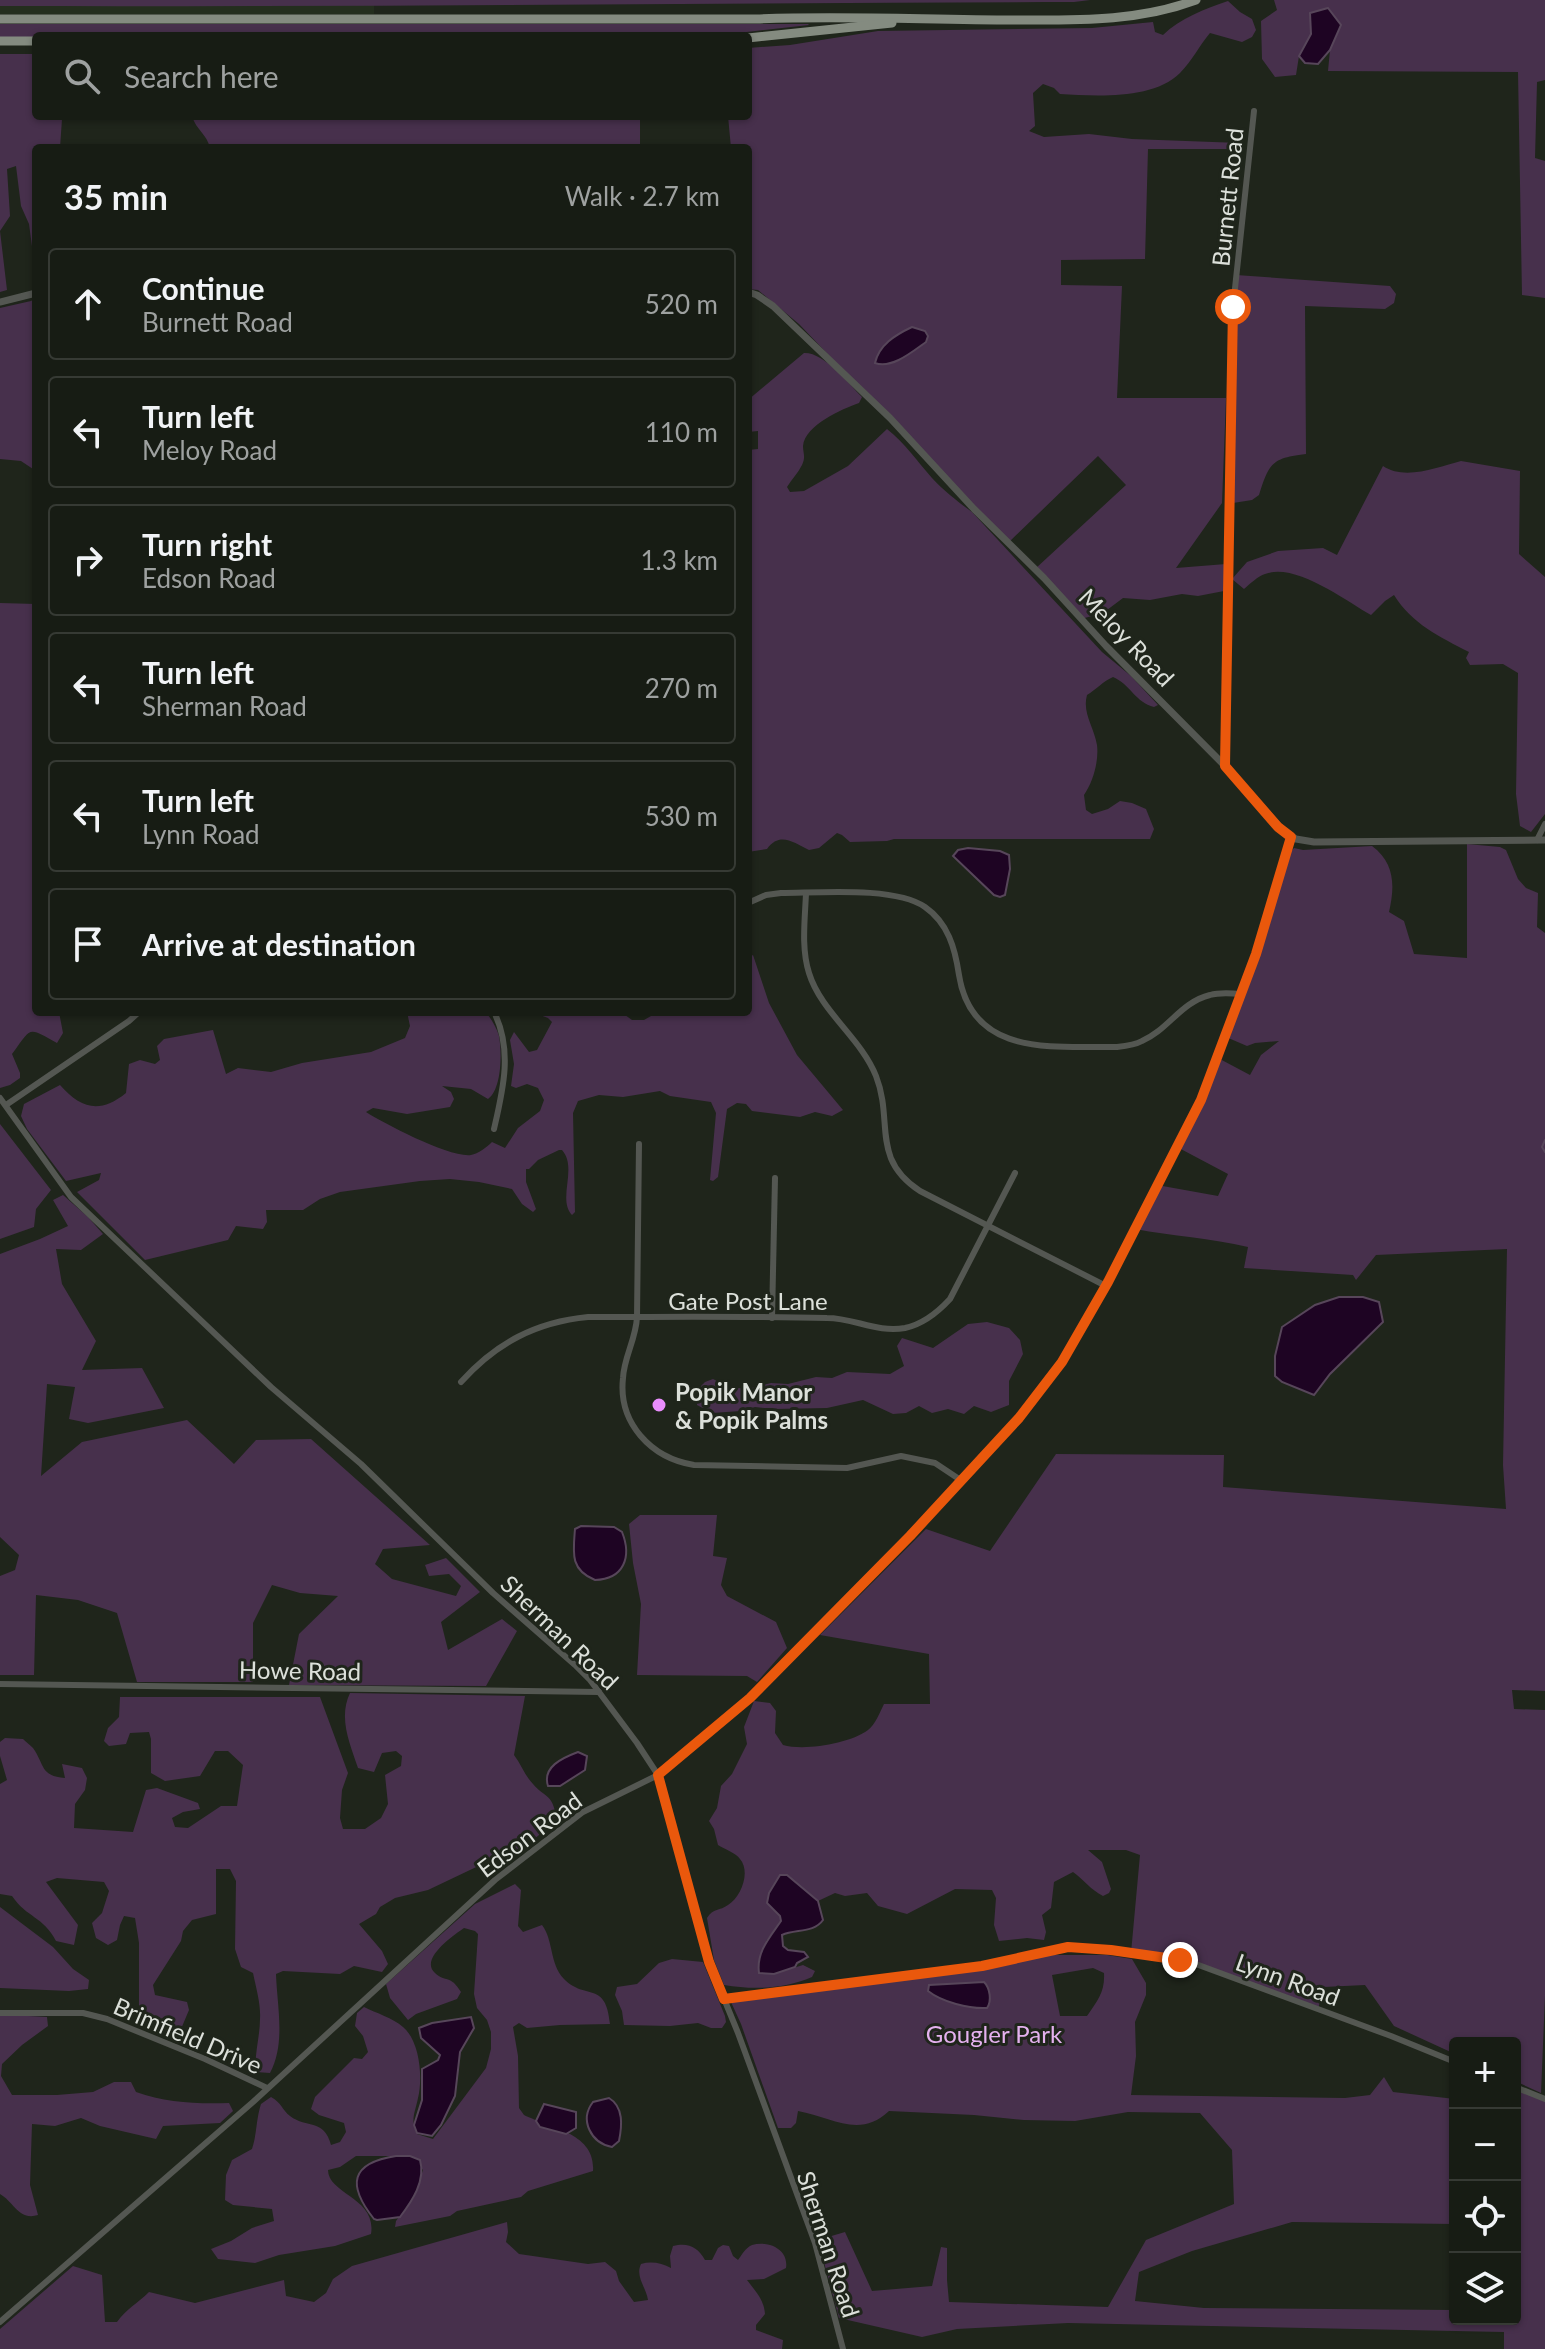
<!DOCTYPE html>
<html lang="en">
<head>
<meta charset="utf-8">
<style>
  :root { --surface:#171c14; --page:#20251d; --text:#f1f3f6; --muted:#9ea1a0; --line:#363a34 }
  body { margin:0; font-family:Lato,sans-serif; background:var(--page); color:var(--text) }
  .controls { position:absolute; right:24px; bottom:24px; display:grid; overflow:hidden; border-radius:8px; box-shadow:0 2px 6px #0004 }
  .controls button { width:72px; height:72px; display:grid; place-items:center; padding:0; border:0; border-bottom:2px solid var(--line); background:var(--surface); color:var(--text); font:40px sans-serif }
  .stop { position:absolute; width:24px; height:24px; margin:-18px; border:6px solid #ea580c; border-radius:50%; background:#fff }
  .stop.end { background:#ea580c; border-color:#fff; box-shadow:0 2px 8px #0008 }
  .list { margin:0; padding:0; list-style:none }
  h2 { display:flex; justify-content:space-between; align-items:center; height:104px; margin:0; padding:0 32px; font-size:34px }
  h2 small { font-size:26px; font-weight:400; color:var(--muted) }
  .list li { display:grid; grid-template-columns:52px 1fr auto; gap:24px; align-items:center; box-sizing:border-box; height:112px; margin:0 16px 16px; padding:0 16px; border:2px solid var(--line); border-radius:8px }
  .list b { display:block; font-size:30px; white-space:nowrap }
  .list p { margin:0; font-size:26px; white-space:nowrap; color:var(--muted) }
  .list em { font-size:26px; font-style:normal; color:var(--muted) }
  .icon { flex:none; width:44px; height:44px; fill:none; stroke:currentColor; stroke-width:2; stroke-linecap:round; stroke-linejoin:round }
  .map { position:relative; flex:none; width:1545px; height:2349px; overflow:hidden }
  .search { position:absolute; background:var(--surface); box-shadow:0 2px 6px #0004; left:32px; top:32px; width:720px; height:88px; display:flex; align-items:center; gap:20px; box-sizing:border-box; padding:0 28px; border-radius:8px; color:var(--muted); font-size:30px }
  .panel { position:absolute; background:var(--surface); box-shadow:0 2px 6px #0004; left:32px; top:144px; width:720px; height:872px; border-radius:8px }
  .map>svg:first-child { display:block }
</style>
</head>
<body>
<div class="map">
<svg width="1545" height="2349" viewBox="0 0 1545 2349">
  <rect width="100%" height="100%" fill="#1f251b"/>
  <rect fill="#242e1e" x="0" y="0" width="374" height="14"/>
  <g fill="#47304c" fill-rule="evenodd">
    <path d="M0 0H1090L1074 2C716 3 358 7 0 6Z"/>
    <polygon points="1274,0 1545,0 1545,80 1537,82 1535,158 1545,161 1545,298 1522,295 1518,72 1328,71 1330,50 1341,25 1310,13 1311,34 1299,56 1296,75 1275,77 1262,59 1261,21 1277,10"/>
    <path d="M1228 1 1240 12 1252 19 1256 30 1252 37 1242 42 1210 33C1199 46 1192 61 1180 73 1153 100 1096 96 1060 94L1054 88 1043 84 1033 93 1035 126 1029 131 1044 137 1089 134 1132 139 1240 143 1239 149H1148L1145 259 1061 260V285L1122 286 1117 398H1226L1222 503 1176 568 1226 564 1224 591 1198 596 1182 594 1150 600 1123 598 1103 613 1081 619 1035 569 1126 485 1098 456 1008 543 799 324 758 290 748 289 750 187 748 185V148H731L728 116H748V48L790 45 878 31 1092 28 1153 22 1155 32 1163 35C1180 18 1205 9 1228 1Z"/>
    <polygon points="0,24 808,24 809,25 712,36 36,36 36,38 0,38"/>
    <polygon points="0,54 36,54 36,116 61,116 62,119 60,148 36,148 36,276 29,224 21,206 16,166 7,169 10,216 0,231 7,290 0,292"/>
    <path d="M192 116H640V148H210C207 134 196 130 192 116Z"/>
    <path d="M1236 275 1390 286 1396 294 1394 303 1385 309 1305 306 1306 454C1272 458 1269 463 1259 495L1252 500 1233 503 1229 500Z"/>
    <polygon points="36,298 36,471 21,461 0,459 0,308 31,301"/>
    <path d="M804 353C824 352 848 383 862 397L859 403C842 409 805 425 803 446 803 453 806 457 802 465 798 473 792 479 787 487L790 492 804 491 848 466 887 429C905 443 917 461 932 478 944 491 957 501 972 512L1102 652 1131 676 1158 705 1154 707C1136 703 1130 684 1113 677 1102 682 1097 689 1087 695 1082 713 1094 727 1097 745 1099 761 1093 782 1084 795L1086 810 1092 814 1108 809 1120 801 1132 803 1146 809 1154 829 1150 839H894L887 841 850 842 842 835 837 833 819 848 809 850C794 843 780 831 767 849L748 852V450L758 449V431L748 432V400Z"/>
    <path d="M1461 461 1520 471 1519 554 1545 577V814L1531 832 1520 826 1516 794 1518 673 1503 664 1470 665 1466 658 1469 652C1440 637 1412 624 1394 595L1385 601 1371 615C1346 601 1295 562 1265 574 1258 576 1250 584 1244 589L1232 579 1247 562 1278 551 1323 548 1337 555 1383 466C1405 481 1438 467 1461 461Z"/>
    <path d="M0 603 36 604V1012H59L63 1033 57 1043C27 1026 32 1027 12 1054L20 1073V1078L10 1085 0 1088Z"/>
    <path d="M1467 844 1500 847 1506 850 1518 879 1526 888 1538 893 1537 927 1545 933V1691L1512 1690 1514 1709 1545 1710V1996L1541 2093 1515 2081V2043H1455V2054L1394 2026 1365 1985 1324 1987 1318 2009 1193 1963 1131 1953 1140 1855 1126 1850H1088L1102 1862 1111 1889 1109 1893 1103 1896C1091 1890 1084 1880 1073 1872L1054 1882 1051 1908 1042 1915 1046 1932 1044 1940 1027 1938 999 1941 994 1925 996 1898 992 1890 955 1889 907 1914 878 1906 867 1893 845 1896 835 1893 818 1901 787 1875 781 1921 766 1941 774 1974 803 1965 815 1971 812 1977C784 1989 754 1990 724 1985L714 1960 707 1918C713 1908 720 1911 728 1905 741 1897 751 1872 740 1859 736 1853 724 1849 718 1845L714 1829 709 1821 717 1808 721 1786 732 1774 747 1744 744 1727 754 1701 770 1703 776 1711 775 1733 783 1745C804 1751 849 1744 868 1730 875 1725 880 1712 884 1704H930L929 1654 820 1635 926 1529 990 1551 1056 1454 1224 1455 1223 1487 1506 1509 1503 1465 1507 1249 1376 1255 1356 1280 1353 1275 1244 1268 1248 1247C1211 1238 1172 1236 1135 1229L1157 1185 1218 1196 1228 1174 1177 1147 1218 1058 1250 1075 1261 1055 1279 1041 1255 1043 1247 1046 1226 1037 1288 855 1294 848 1303 850 1372 846C1395 863 1395 886 1389 912L1404 921 1414 954 1467 958Z"/>
    <path d="M753 955 769 1003 797 1055 843 1110 832 1116 815 1112 800 1117 752 1111 746 1104 737 1103 727 1109 718 1177 713 1181 710 1180 716 1113 711 1102 670 1096 660 1091 623 1097 599 1095 578 1101 573 1113 575 1212 572 1215C557 1199 578 1168 562 1150H559L538 1160 529 1169H526V1182L536 1209 533 1212 522 1204 512 1189 479 1182 450 1179 420 1181 340 1192 320 1199 303 1210H266L267 1222 263 1229 236 1226 228 1240 145 1260 77 1192 99 1180 101 1173 66 1181 27 1129 21 1116 24 1104 60 1085C81 1109 100 1114 126 1093L129 1064 140 1060 155 1064 160 1060 157 1046 164 1039 213 1030 226 1074 238 1068 271 1072 302 1063 371 1052 405 1038 410 1026 407 1012H486C491 1019 497 1028 499 1036 502 1052 502 1089 488 1099L471 1089 442 1086 451 1092 454 1099 450 1107 407 1114 373 1108 366 1112C385 1124 450 1158 471 1155 478 1154 487 1147 492 1142L505 1148 518 1128 540 1111 544 1100 538 1088 527 1084 516 1088 511 1086 514 1064 510 1040 514 1032 529 1052 537 1050 552 1022 548 1018 532 1012H621L632 1020H644L658 1012H748V958Z"/>
    <polygon points="0,1124 51,1190 36,1209 34,1227 0,1239"/>
    <polygon points="63,1195 88,1217 103,1234 81,1250 56,1249 62,1284 96,1341 82,1370 142,1368 164,1408 88,1423 69,1419 75,1387 47,1384 41,1476 82,1442 187,1420 234,1464 256,1440 311,1439 430,1545 383,1549 375,1564 392,1579 456,1596 461,1586 449,1574 429,1576 425,1565 446,1558 480,1592 441,1622 448,1650 502,1619 517,1631 486,1686 289,1685 299,1634 338,1596 300,1593 272,1585 253,1623 253,1682 137,1682 117,1613 78,1600 36,1595 34,1675 0,1675 0,1576 15,1570 19,1555 0,1537 0,1254 40,1239 68,1226 53,1200"/>
    <polygon points="987,1322 1009,1328 1020,1340 1023,1354 1009,1381 1009,1405 991,1412 974,1406 964,1414 948,1409 932,1413 919,1406 906,1413 893,1414 863,1400 827,1408 774,1409 755,1407 741,1411 712,1413 697,1405 696,1391 705,1382 713,1379 729,1387 748,1389 771,1383 788,1384 816,1377 832,1378 847,1372 890,1374 904,1366 897,1346 902,1338 933,1348 968,1324"/>
    <polygon points="640,1515 717,1515 713,1556 727,1558 721,1585 727,1596 776,1622 787,1648 757,1682 747,1676 637,1675 641,1604 633,1563 629,1524"/>
    <path d="M350 1693 525 1696 514 1755C521 1764 525 1776 533 1784 545 1798 552 1793 556 1816L539 1835 507 1861 491 1860 428 1890 395 1898 380 1907 376 1914 359 1924 382 1951 388 1964 382 1972 354 1966 340 1974 283 1971 276 1974C277 2006 286 2043 270 2073L256 2072C254 2054 260 2037 260 2019 261 2004 256 1988 253 1973L241 1967 235 1949 236 1881 230 1869H216V1914L192 1920 183 1931 181 1941 153 1985 155 1995 187 2002 189 2010 181 2029 155 2033 139 2025V1943L135 1918 124 1916 120 1925 117 1940 108 1945 96 1938 92 1923 102 1913 109 1891 104 1882 57 1878 46 1882 78 1925 74 1945 56 1941C43 1916 27 1918 12 1896L0 1894V1784L7 1780 0 1756V1742L5 1738 23 1739C26 1742 30 1745 33 1748 45 1765 40 1776 65 1778L62 1764 82 1768 87 1778 85 1790 75 1804 74 1828 133 1832 146 1790 157 1788 198 1803 200 1809 183 1812 172 1818 175 1827 188 1828 221 1806H237L243 1765 228 1751H215L200 1776 165 1781 151 1773V1739L149 1732 130 1733 126 1744 109 1746 104 1741 108 1728 119 1717 120 1697H320L348 1773 342 1790 340 1818 343 1829H365L381 1818 388 1804 385 1775 401 1766 402 1756 396 1751 382 1753 374 1772 358 1768C350 1744 338 1718 350 1693Z"/>
    <path d="M515 1884 521 1890 518 1926 523 1932 542 1925C554 1941 549 1963 564 1979 586 2001 606 1980 610 2024L560 2025 527 2028 519 2023 513 2027 518 2056 519 2108 524 2115C550 2128 596 2133 593 2171L528 2191 521 2197 457 2211 450 2216 395 2227 396 2221 414 2197 423 2170 410 2156H356L340 2167 328 2170C328 2194 377 2198 371 2234L335 2246 279 2255 255 2263 218 2259 211 2249 231 2241 252 2228 274 2221 272 2209 233 2205 225 2200 226 2175 232 2160 252 2149C257 2134 256 2119 261 2104L271 2097C282 2103 282 2110 290 2116 307 2129 324 2118 331 2145L340 2142 346 2132 344 2123 319 2115 311 2109 315 2097 354 2058 362 2059 368 2052 363 2036 355 2026 357 2013 364 2007C376 2013 393 2018 403 2027 420 2041 423 2078 418 2098 415 2113 410 2120 417 2134L433 2139 486 2068 491 2049V2032L487 2020 477 2008 474 1994 478 1934 475 1931 464 1928C454 1935 419 1959 435 1973 446 1983 450 1974 461 1992L457 1999 416 2014 408 2020 390 1998 386 1984 475 1904Z"/>
    <polygon points="0,1907 53,1947 73,1969 89,1980 88,1989 69,1991 0,1988"/>
    <path d="M1047 1955H1107L1132 1959 1146 1983V1995L1135 2022 1136 2056 1131 2095 1345 2098 1370 2095 1384 2077 1393 2092 1455 2099V2224L1292 2222 1192 2251 1139 2272 1135 2301 1204 2308 1455 2310V2319H1515V2087L1545 2099V2349H1504V2332L1068 2323 957 2329 922 2337 839 2318 818 2240 845 2232 872 2291 932 2286 941 2247 947 2248V2280L949 2302 1108 2307 1146 2240 1234 2204 1232 2150 1200 2113 1128 2112 1075 2121 1024 2120 974 2115 889 2111C860 2139 831 2117 798 2111L796 2123 791 2128H778L741 2024 731 2002ZM1093 1968 1104 1973C1105 1992 1098 2000 1087 2016H1060L1052 1975Z"/>
    <polygon points="672,1959 703,1962 725,2016 726,2022 722,2028 711,2028 698,2023 670,2026 624,2025 622,2011 615,1995 617,1987 637,1984 659,1963"/>
    <path d="M10 2015 47 2017 48 2026 22 2045 2 2064 1 2076 12 2095H57L93 2092 114 2082H131L136 2092C166 2103 198 2104 229 2103L233 2111 220 2123 163 2126 156 2139 100 2126 81 2118 55 2126 32 2124 30 2185 38 2215C19 2221 14 2202 0 2194V2016Z"/>
    <path d="M507 2222 508 2232 506 2242 519 2254 588 2264 605 2262 616 2271 619 2281 634 2302 648 2300C646 2287 635 2277 641 2264 651 2261 662 2263 671 2268L670 2256 673 2246C688 2242 698 2247 705 2260H712L718 2248 723 2245 729 2246 733 2256 738 2260C742 2255 745 2248 752 2245 768 2240 789 2249 786 2268L764 2279 747 2280C755 2291 764 2299 765 2314L756 2325V2330L783 2340 782 2349H0V2329L73 2266 102 2275 105 2322H117C126 2309 138 2303 149 2292L195 2303 284 2280 286 2296 314 2302 326 2293 333 2279 352 2266Z"/>
  </g>
  <g fill="#1e0423" stroke="#57465a" stroke-width="2">
    <polygon points="1328,8 1341,25 1330,50 1318,64 1305,63 1299,56 1311,34 1310,13"/>
    <path d="M912 327 925 331 928 336 926 342C912 352 892 369 875 363 879 345 895 335 912 327Z"/>
    <polygon points="968,848 1000,851 1009,855 1010,869 1005,895 1000,897 994,895 953,856 958,850"/>
    <polygon points="1339,1297 1363,1297 1379,1302 1383,1322 1330,1374 1314,1395 1282,1382 1275,1376 1275,1356 1282,1327 1315,1305"/>
    <path d="M581 1526 614 1527 622 1532C632 1557 624 1579 595 1580 570 1570 573 1553 575 1529Z"/>
    <path d="M578 1752 587 1756 585 1770 560 1786H548C542 1767 562 1758 578 1752Z"/>
    <path d="M780 1875H787L818 1901 823 1920C814 1933 796 1929 782 1935L783 1946 788 1950 804 1952 808 1957 797 1963 795 1967 774 1974 759 1973C756 1952 770 1937 781 1921L780 1916 767 1903 769 1893Z"/>
    <path d="M984 1982C990 1988 992 2001 987 2008 969 2009 942 2002 928 1991L929 1985Z"/>
    <polygon points="471,2017 474,2028 460,2052 455,2096 441,2125 432,2136 417,2133 414,2125 422,2100 422,2069 438,2060 440,2055 421,2038 419,2028 432,2023"/>
    <path d="M609 2098C624 2107 622 2126 619 2141L612 2147C591 2143 579 2120 593 2102Z"/>
    <polygon points="544,2104 576,2112 576,2128 566,2134 540,2127 536,2121"/>
    <path d="M396 2156H410L420 2160C426 2181 412 2201 400 2217L377 2220 374 2219C347 2185 350 2163 396 2156Z"/>
  </g>
  <g fill="none" stroke-linecap="round" stroke-linejoin="round">
    <polyline stroke="#57465a" stroke-width="2" points="1545,1140 1542,1147 1545,1152"/>
    <g stroke="#545752" stroke-width="6">
      <polyline points="1225,766 1233,307 1254,111"/>
      <polyline points="1537,840 1545,824"/>
      <path d="M806 893C805 919 801 948 809 973 821 1012 861 1038 876 1076 894 1122 870 1158 920 1191L1106 1286"/>
      <path d="M748 903 766 895 781 893C817 893 895 886 925 907 948 923 955 948 959 975 972 1058 1055 1046 1117 1047 1126 1046 1135 1045 1142 1041 1168 1030 1181 1002 1210 995 1220 992 1231 993 1241 994"/>
      <path d="M494 1012C513 1050 503 1090 494 1129"/>
      <polyline points="0,1098 71,1197 271,1387 361,1464 493,1593 575,1665 590,1680 637,1743 658,1775 709,1962 738,2033 815,2243 843,2349"/>
      <polyline points="6,1105 129,1021 139,1012"/>
      <path d="M639 1144 637 1317C636 1339 624 1357 623 1378 618 1423 651 1458 694 1465L847 1468 901 1456 935 1463 962 1481"/>
      <polyline points="772,1318 775,1178"/>
      <path d="M461 1382C496 1343 536 1322 588 1317 667 1317 747 1316 827 1318 854 1318 877 1333 905 1328 924 1324 938 1312 950 1299L1015 1173"/>
      <polyline points="0,1684 599,1692"/>
      <polyline points="724,1999 982,1966 1068,1947 1124,1952 1193,1963 1391,2036 1455,2062"/>
      <polyline points="0,2013 83,2013 107,2019 205,2059 267,2088"/>
      <polyline points="1515,2087 1545,2099"/>
      <polyline points="0,2322 253,2102 495,1880 583,1812 658,1775 750,1698 951,1493 1019,1418 1043,1387 1077,1338 1108,1282 1201,1100 1256,954 1291,837"/>
    </g>
    <g stroke="#545752" stroke-width="7">
      <polyline points="748,292 757,295 773,306 890,418 974,509 1044,578 1106,646 1225,766 1286,834 1296,839 1314,842 1545,840"/>
      <polyline points="0,302 36,293"/>
    </g>
    <g stroke="#848b80" stroke-width="9">
      <path d="M0 19H756C842 15 928 20 1014 20 1076 20 1137 22 1196 0"/>
      <polyline points="748,38 892,23"/>
      <polyline points="0,41 36,41"/>
    </g>
  </g>
  <g fill="none" stroke-linecap="round" stroke-linejoin="round">
    <polyline stroke="#ea580c" stroke-width="10" points="1180,1960 1111,1950 1068,1947 982,1966 724,1999 709,1962 658,1775 750,1698 910,1536 1019,1418 1062,1362 1108,1282 1201,1100 1256,954 1291,837 1278,827 1225,766 1233,307"/>
  </g>
  <circle fill="#ea8dfd" stroke="#1f251b" stroke-width="3" cx="659" cy="1405" r="8"/>
  <g text-anchor="middle" dominant-baseline="central" stroke-width="6" stroke-linejoin="round" paint-order="stroke">
    <g font-size="24" fill="#dce0da" stroke="#1f251b">
      <text transform="translate(1227 197) rotate(-84)">Burnett Road</text>
      <text transform="translate(1127 637) rotate(46)">Meloy Road</text>
      <text x="748" y="1300">Gate Post Lane</text>
      <text transform="translate(560 1632) rotate(44)">Sherman Road</text>
      <text transform="translate(300 1670) rotate(1)">Howe Road</text>
      <text transform="translate(529 1834) rotate(-37)">Edson Road</text>
      <text transform="translate(1288 1979) rotate(20)">Lynn Road</text>
      <text transform="translate(188 2035) rotate(23)">Brimfield Drive</text>
      <text transform="translate(829 2244) rotate(72)">Sherman Road</text>
    </g>
    <g font-size="24" font-weight="bold" fill="#dce0da" stroke="#1f251b" text-anchor="start">
      <text x="675" y="1391">Popik Manor<tspan x="675" dy="28">&amp; Popik Palms</tspan></text>
    </g>
    <g font-size="24" fill="#e4b1ee" stroke="#1f251b">
      <text x="994" y="2033">Gougler Park</text>
    </g>
  </g>
</svg>
<div class="controls">
<button>+</button>
<button>−</button>
<button><svg class="icon" aria-label="locate" viewBox="0 0 24 24"><circle cx="12" cy="12" r="6"/><path d="M12 2v4M12 18v4M2 12h4M18 12h4"/></svg></button>
<button><svg class="icon" aria-label="layers" viewBox="0 0 24 24"><path d="M12 4l9 5-9 5-9-5zM3 14l9 5 9-5"/></svg></button>
</div>
<div class="stop" style="left:1233px;top:307px"></div>
<div class="stop end" style="left:1180px;top:1960px"></div>
<div class="search"><svg class="icon" aria-label="search" viewBox="0 0 24 24"><circle cx="10" cy="10" r="6"/><path d="M15 15l6 6"/></svg>Search here</div>
<section class="panel">
<h2>35 min<small>Walk · 2.7 km</small></h2>
<ul class="list">
<li><svg class="icon" aria-label="ahead" viewBox="0 0 24 24"><path d="M12 20V5M6 11l6-6 6 6"/></svg><div><b>Continue</b><p>Burnett Road</p></div><em>520 m</em></li>
<li><svg class="icon" aria-label="left" viewBox="0 0 24 24"><path d="M17 20v-9H6M10 6l-5 5 5 5"/></svg><div><b>Turn left</b><p>Meloy Road</p></div><em>110 m</em></li>
<li><svg class="icon" aria-label="right" viewBox="0 0 24 24"><path d="M7 20v-9h11M14 6l5 5-5 5"/></svg><div><b>Turn right</b><p>Edson Road</p></div><em>1.3 km</em></li>
<li><svg class="icon" aria-label="left" viewBox="0 0 24 24"><path d="M17 20v-9H6M10 6l-5 5 5 5"/></svg><div><b>Turn left</b><p>Sherman Road</p></div><em>270 m</em></li>
<li><svg class="icon" aria-label="left" viewBox="0 0 24 24"><path d="M17 20v-9H6M10 6l-5 5 5 5"/></svg><div><b>Turn left</b><p>Lynn Road</p></div><em>530 m</em></li>
<li><svg class="icon" aria-label="arrive" viewBox="0 0 24 24"><path d="M6 21V4h12l-3 4 3 4H6"/></svg><div><b>Arrive at destination</b></div></li>
</ul>
</section>
</div>
</body>
</html>
